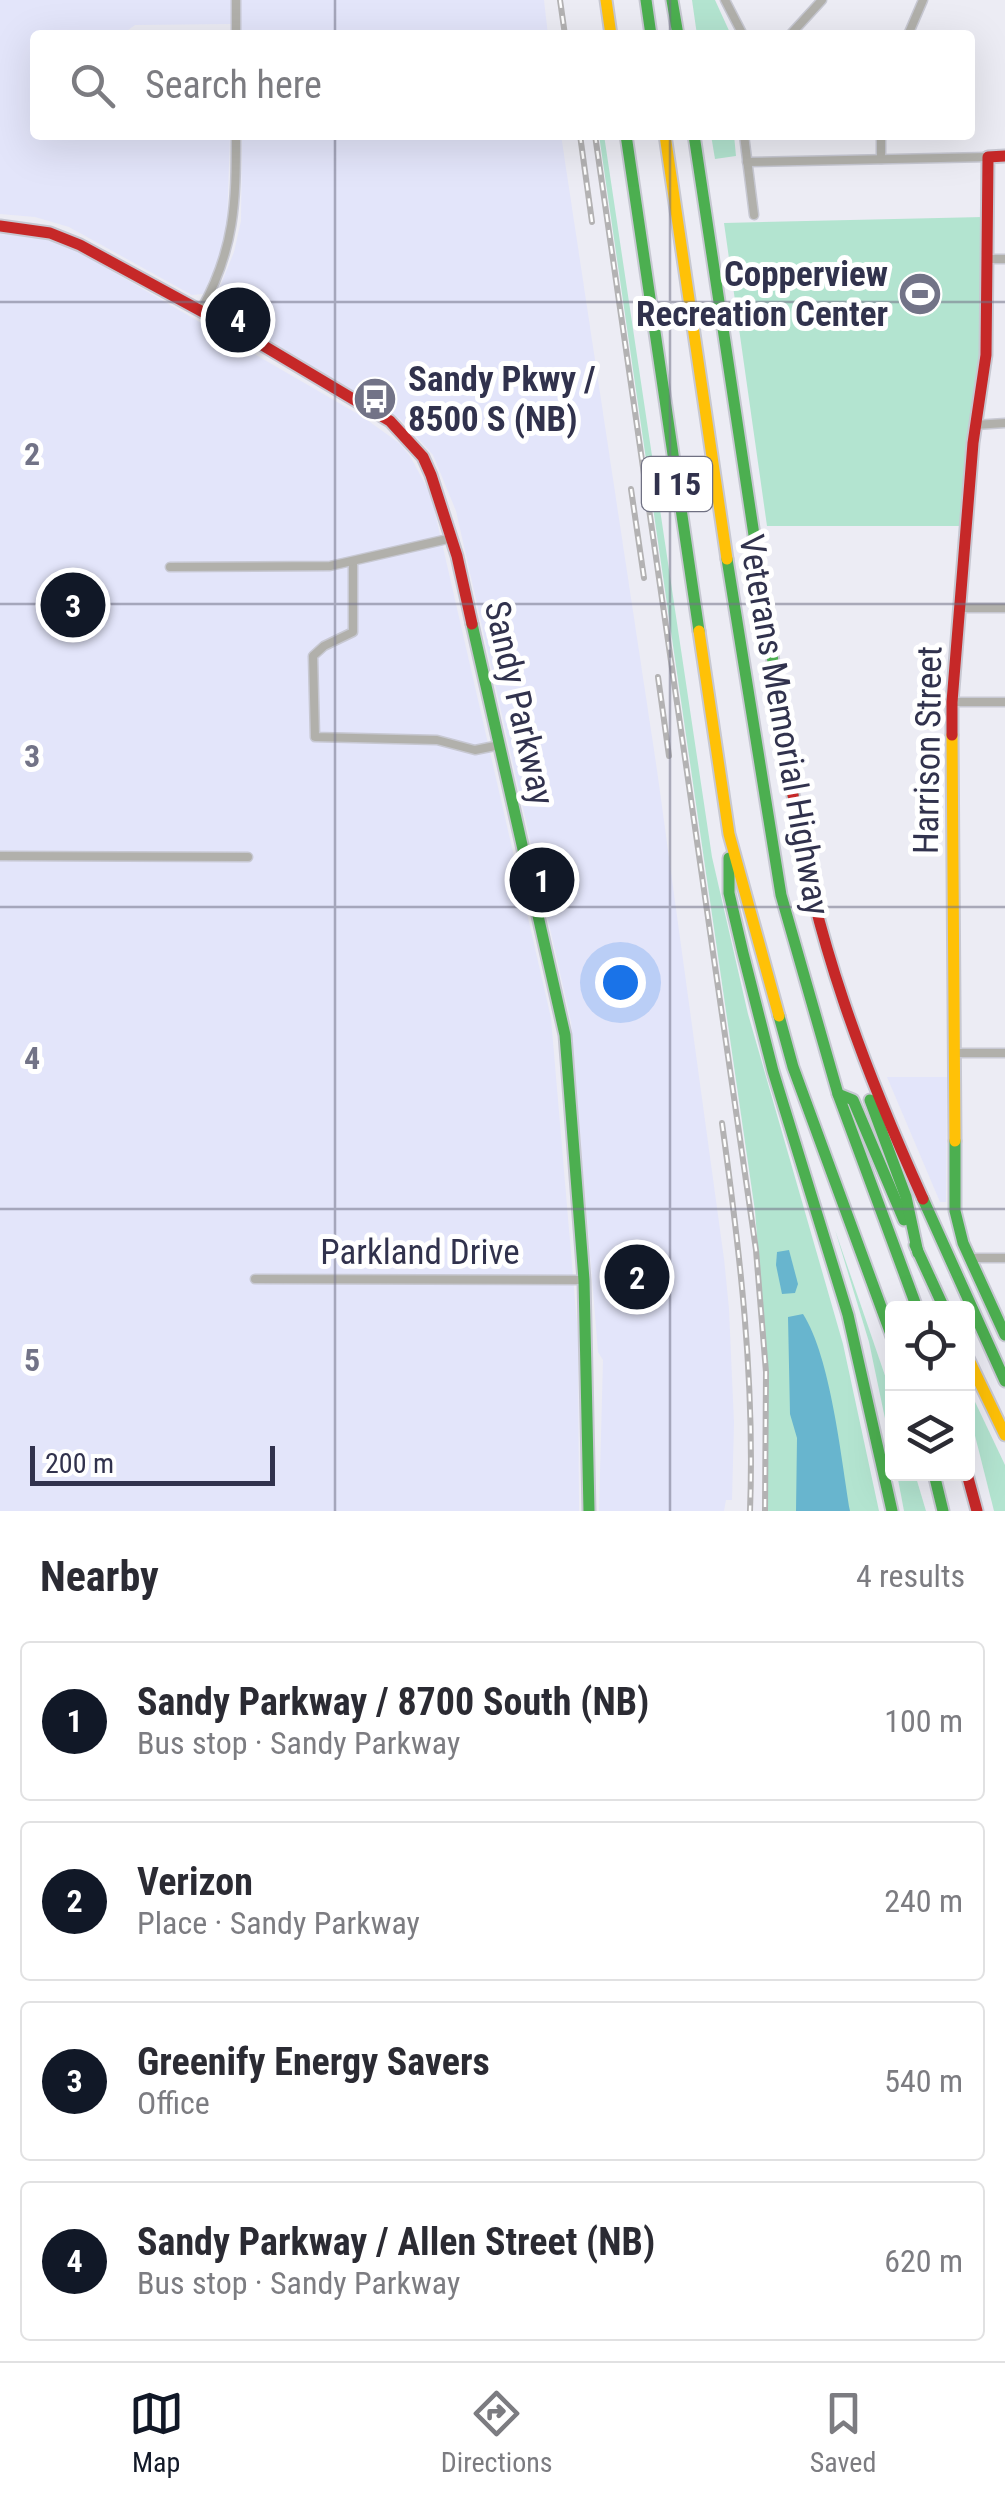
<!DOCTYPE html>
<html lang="en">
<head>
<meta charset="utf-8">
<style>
  :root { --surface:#fff; --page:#f2f2f3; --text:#2b2b33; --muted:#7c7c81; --line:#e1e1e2; --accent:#111827 }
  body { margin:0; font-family:"Roboto Condensed",sans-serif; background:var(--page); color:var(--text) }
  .controls { position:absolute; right:30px; bottom:30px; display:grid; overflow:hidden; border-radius:10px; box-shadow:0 10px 40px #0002 }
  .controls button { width:90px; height:90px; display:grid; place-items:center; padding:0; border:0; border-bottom:2px solid var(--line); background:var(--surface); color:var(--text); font:50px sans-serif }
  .scale { position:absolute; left:30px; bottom:25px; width:245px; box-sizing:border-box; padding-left:10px; border:5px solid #31324d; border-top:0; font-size:28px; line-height:35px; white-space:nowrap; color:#31324d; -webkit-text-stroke:8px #fff; paint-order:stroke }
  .you { position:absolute; left:620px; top:982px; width:35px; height:35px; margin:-25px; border:8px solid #fff; border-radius:50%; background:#1a73e8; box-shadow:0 0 0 15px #1a73e833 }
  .badge { display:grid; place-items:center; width:65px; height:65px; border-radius:50%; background:var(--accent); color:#fff; font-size:32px; font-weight:700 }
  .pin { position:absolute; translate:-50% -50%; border:5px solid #fff; box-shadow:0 2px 10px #0006 }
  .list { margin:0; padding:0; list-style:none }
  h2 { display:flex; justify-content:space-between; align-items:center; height:130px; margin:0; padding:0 40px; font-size:42px }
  h2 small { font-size:32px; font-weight:400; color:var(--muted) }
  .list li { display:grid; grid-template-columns:65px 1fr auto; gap:30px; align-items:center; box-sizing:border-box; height:160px; margin:0 20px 20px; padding:0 20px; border:2px solid var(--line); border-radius:10px }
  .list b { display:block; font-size:38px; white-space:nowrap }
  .list p { margin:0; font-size:32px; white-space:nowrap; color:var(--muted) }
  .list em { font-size:32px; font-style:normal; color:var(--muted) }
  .icon { flex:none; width:55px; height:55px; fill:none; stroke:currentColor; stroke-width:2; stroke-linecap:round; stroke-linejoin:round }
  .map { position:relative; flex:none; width:1005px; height:1511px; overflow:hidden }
  .search { position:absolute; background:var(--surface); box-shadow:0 10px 40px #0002; left:30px; right:30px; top:30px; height:110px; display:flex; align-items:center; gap:25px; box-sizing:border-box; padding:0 35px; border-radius:10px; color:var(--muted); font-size:38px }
  .sheet { height:850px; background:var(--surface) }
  nav { display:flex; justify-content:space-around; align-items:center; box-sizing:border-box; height:140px; border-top:2px solid var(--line); background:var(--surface); font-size:28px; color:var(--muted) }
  nav a { display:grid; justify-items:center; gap:5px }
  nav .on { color:var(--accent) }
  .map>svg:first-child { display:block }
</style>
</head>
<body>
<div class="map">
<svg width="1005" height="1511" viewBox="0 0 1005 1511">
  <rect width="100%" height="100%" fill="#ececf4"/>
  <g fill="#e3e5fa">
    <polygon points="0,0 231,0 231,24 135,25 121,35 35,35 35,135 230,135 227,225 219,260 203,294 192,295 69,227 35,217 0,214"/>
    <polygon points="240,0 544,0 548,35 241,35"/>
    <polygon points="242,135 561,135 657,770 724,1259 729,1309 734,1423 732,1500 726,1500 724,1511 599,1511 603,1360 598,1352 571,1022 456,511 433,455 400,419 216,308 214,301 234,252 241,221"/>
    <polygon points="0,234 45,239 79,252 363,417 399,443 410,456 431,495 551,1018 578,1335 579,1511 0,1511"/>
    <polygon points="887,1077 947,1077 946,1202 940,1202"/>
  </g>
  <g fill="#b3e4d0">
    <polygon points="692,0 715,0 731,35 697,35"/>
    <polygon points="599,135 604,135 712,857 748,1014 843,1344 879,1511 768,1511 768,1375 755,1211"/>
    <polygon points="711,135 734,135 736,156 715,159"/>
    <polygon points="983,217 981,351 970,421 961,526 767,526 724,223"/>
    <polygon points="835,1230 892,1396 892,1452 869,1342"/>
    <polygon points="968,1387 1005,1465 1005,1511 994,1511 968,1408"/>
    <polygon points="897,1474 915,1474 926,1511 904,1511"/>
  </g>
  <g fill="#68b5ce">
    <polygon points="789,1250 798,1284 795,1293 782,1294 776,1265 777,1252"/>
    <path d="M803 1314C831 1358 841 1458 850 1511H796L797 1438 790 1414 788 1317Z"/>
  </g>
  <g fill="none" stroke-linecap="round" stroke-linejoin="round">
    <g stroke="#c7c8d2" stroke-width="11">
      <g id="street">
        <polyline points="236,0 236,35"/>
        <polyline points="725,0 743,35"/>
        <polyline points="790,35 822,0"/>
        <polyline points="908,35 923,0"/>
        <polyline points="744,135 754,215"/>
        <polyline points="881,135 881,159"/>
        <polyline points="747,162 988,157"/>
        <polyline points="987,259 1005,259"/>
        <path d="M201 310C235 249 236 203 236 135"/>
        <polyline points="975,425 1005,423"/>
        <polyline points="353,563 353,632 324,646 313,656 315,737 437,740 475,750 500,745"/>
        <polyline points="170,567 330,566 452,538"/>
        <polyline points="959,608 1005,608"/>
        <polyline points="952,702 1005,702"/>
        <polyline points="0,856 248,857"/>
        <polyline points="954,1053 1005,1053"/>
        <polyline points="970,1258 1005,1258"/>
        <polyline points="255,1279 584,1280"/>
      </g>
    </g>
    <g stroke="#c7c8d2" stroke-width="15">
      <g id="fast">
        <polyline points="646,0 651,35"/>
        <polyline points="672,0 678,35"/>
        <polyline points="626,135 699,631"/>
        <polyline points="694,135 793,795"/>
        <polyline points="727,559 781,895 838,1094 917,1308"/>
        <polyline points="472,624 565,1035 584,1280 589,1511"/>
        <polyline points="729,858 729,893 743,953 773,1071 848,1315 892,1511"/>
        <polyline points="779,1016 793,1067 892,1337"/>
        <polyline points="838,1094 853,1100 904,1220"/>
        <polyline points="870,1100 906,1197 918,1253"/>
        <polyline points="955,1141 955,1211 963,1243 1005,1335"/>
        <polyline points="923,1199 1005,1381"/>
        <polyline points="915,1245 944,1308"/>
        <polyline points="934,1474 943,1511"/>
      </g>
    </g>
    <g stroke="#c7c8d2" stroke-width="15">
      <g id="slow">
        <polyline points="606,0 611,35"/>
        <polyline points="665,135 727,559"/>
        <polyline points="699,631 729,834 779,1016"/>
        <polyline points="952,735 955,1141"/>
        <polyline points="968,1358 1005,1435"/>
      </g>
    </g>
    <g stroke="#c7c8d2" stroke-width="15">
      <g id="jam">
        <polyline points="0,226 50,233 80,245 254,340 390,421 423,457 431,475 457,556 472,624"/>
        <polyline points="952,735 952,702 973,443 986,355 988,157 1005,156"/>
        <path d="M793 795C813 935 865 1071 923 1199"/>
        <polyline points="967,1474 977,1511"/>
      </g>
    </g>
    <use href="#street" stroke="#b1b0ab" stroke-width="8"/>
    <use href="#fast" stroke="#4caf50" stroke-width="11"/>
    <use href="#slow" stroke="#ffc107" stroke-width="11"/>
    <use href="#jam" stroke="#c62828" stroke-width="11"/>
    <g stroke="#b3b2b3" stroke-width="6">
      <g id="rail">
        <polyline points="560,0 565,35"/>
        <polyline points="580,135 592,222"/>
        <polyline points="595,135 756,1250 766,1372 765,1511"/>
        <polyline points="631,489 644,578"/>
        <polyline points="658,677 669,756"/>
        <path d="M722 1123C740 1253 755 1380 750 1511"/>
      </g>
    </g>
    <use href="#rail" stroke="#fff" stroke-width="2.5" stroke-dasharray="8" stroke-linecap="butt"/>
  </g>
  <path fill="none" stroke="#727387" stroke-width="2.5" stroke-opacity="0.55" d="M335 0V35M670 0V35M335 135V1511M670 135V1511M0 302H1005M0 604H1005M0 907H1005M0 1209H1005"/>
  <defs>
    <g id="stadium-disc" transform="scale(2.25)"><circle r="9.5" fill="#727387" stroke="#fff"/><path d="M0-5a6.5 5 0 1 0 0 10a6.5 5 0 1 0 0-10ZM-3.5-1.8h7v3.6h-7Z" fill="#fff"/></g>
    <g id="bus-disc" transform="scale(2.25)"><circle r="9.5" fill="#727387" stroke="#fff"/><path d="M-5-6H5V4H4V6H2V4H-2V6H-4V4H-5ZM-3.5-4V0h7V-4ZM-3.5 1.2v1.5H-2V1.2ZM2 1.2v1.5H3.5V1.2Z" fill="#fff"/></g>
  </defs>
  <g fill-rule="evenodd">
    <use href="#stadium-disc" x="920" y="294"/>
    <use href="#bus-disc" x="375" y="399"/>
  </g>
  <g text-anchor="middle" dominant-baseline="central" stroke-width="10" stroke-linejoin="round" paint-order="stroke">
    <rect fill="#fff" stroke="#6f7082" stroke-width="2.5" x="642" y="457" width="70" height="54" rx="8"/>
    <g font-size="32" font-weight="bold" fill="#31324d">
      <text x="677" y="484">I 15</text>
    </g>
    <g font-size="35" font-weight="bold" fill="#31324d" stroke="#fff" text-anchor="end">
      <text x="888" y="274">Copperview<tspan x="888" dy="40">Recreation Center</tspan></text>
      <text x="408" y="379" text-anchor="start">Sandy Pkwy /<tspan x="408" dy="40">8500 S (NB)</tspan></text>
    </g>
    <g font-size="35" fill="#31324d" stroke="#fff">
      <text transform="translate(519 703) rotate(77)">Sandy Parkway</text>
      <text transform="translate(784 725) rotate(80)">Veterans Memorial Highway</text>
      <text transform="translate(928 750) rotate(-89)">Harrison Street</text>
      <text x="420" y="1252">Parkland Drive</text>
    </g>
  </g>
  <g font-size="32" text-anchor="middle" font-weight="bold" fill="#727387" stroke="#fff" stroke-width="10" stroke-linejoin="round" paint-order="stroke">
    <text x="32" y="465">2</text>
    <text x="32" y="767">3</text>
    <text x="32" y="1069">4</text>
    <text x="32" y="1371">5</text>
  </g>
</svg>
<div class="controls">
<button><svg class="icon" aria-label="locate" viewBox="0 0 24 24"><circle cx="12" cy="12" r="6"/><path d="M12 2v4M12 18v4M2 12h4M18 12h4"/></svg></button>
<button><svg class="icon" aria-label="layers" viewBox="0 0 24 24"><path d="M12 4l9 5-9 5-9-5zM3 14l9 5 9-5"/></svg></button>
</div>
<div class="scale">200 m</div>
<div class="you"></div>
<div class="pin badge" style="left:542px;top:880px">1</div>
<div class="pin badge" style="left:637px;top:1277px">2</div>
<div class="pin badge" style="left:73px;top:605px">3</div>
<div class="pin badge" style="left:238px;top:320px">4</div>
<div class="search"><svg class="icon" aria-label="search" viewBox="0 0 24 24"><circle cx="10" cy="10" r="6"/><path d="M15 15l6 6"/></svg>Search here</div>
</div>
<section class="sheet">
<h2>Nearby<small>4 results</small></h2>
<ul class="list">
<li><span class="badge">1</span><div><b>Sandy Parkway / 8700 South (NB)</b><p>Bus stop · Sandy Parkway</p></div><em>100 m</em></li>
<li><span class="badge">2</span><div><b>Verizon</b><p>Place · Sandy Parkway</p></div><em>240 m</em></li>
<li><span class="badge">3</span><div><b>Greenify Energy Savers</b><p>Office</p></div><em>540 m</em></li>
<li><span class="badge">4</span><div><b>Sandy Parkway / Allen Street (NB)</b><p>Bus stop · Sandy Parkway</p></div><em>620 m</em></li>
</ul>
</section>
<nav>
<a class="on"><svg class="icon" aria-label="map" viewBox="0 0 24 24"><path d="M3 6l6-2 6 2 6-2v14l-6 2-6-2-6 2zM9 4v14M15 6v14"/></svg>Map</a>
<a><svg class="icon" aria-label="directions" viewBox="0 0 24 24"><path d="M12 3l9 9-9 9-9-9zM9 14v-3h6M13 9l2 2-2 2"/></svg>Directions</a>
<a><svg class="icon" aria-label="saved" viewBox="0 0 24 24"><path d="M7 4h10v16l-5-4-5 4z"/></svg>Saved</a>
</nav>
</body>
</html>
